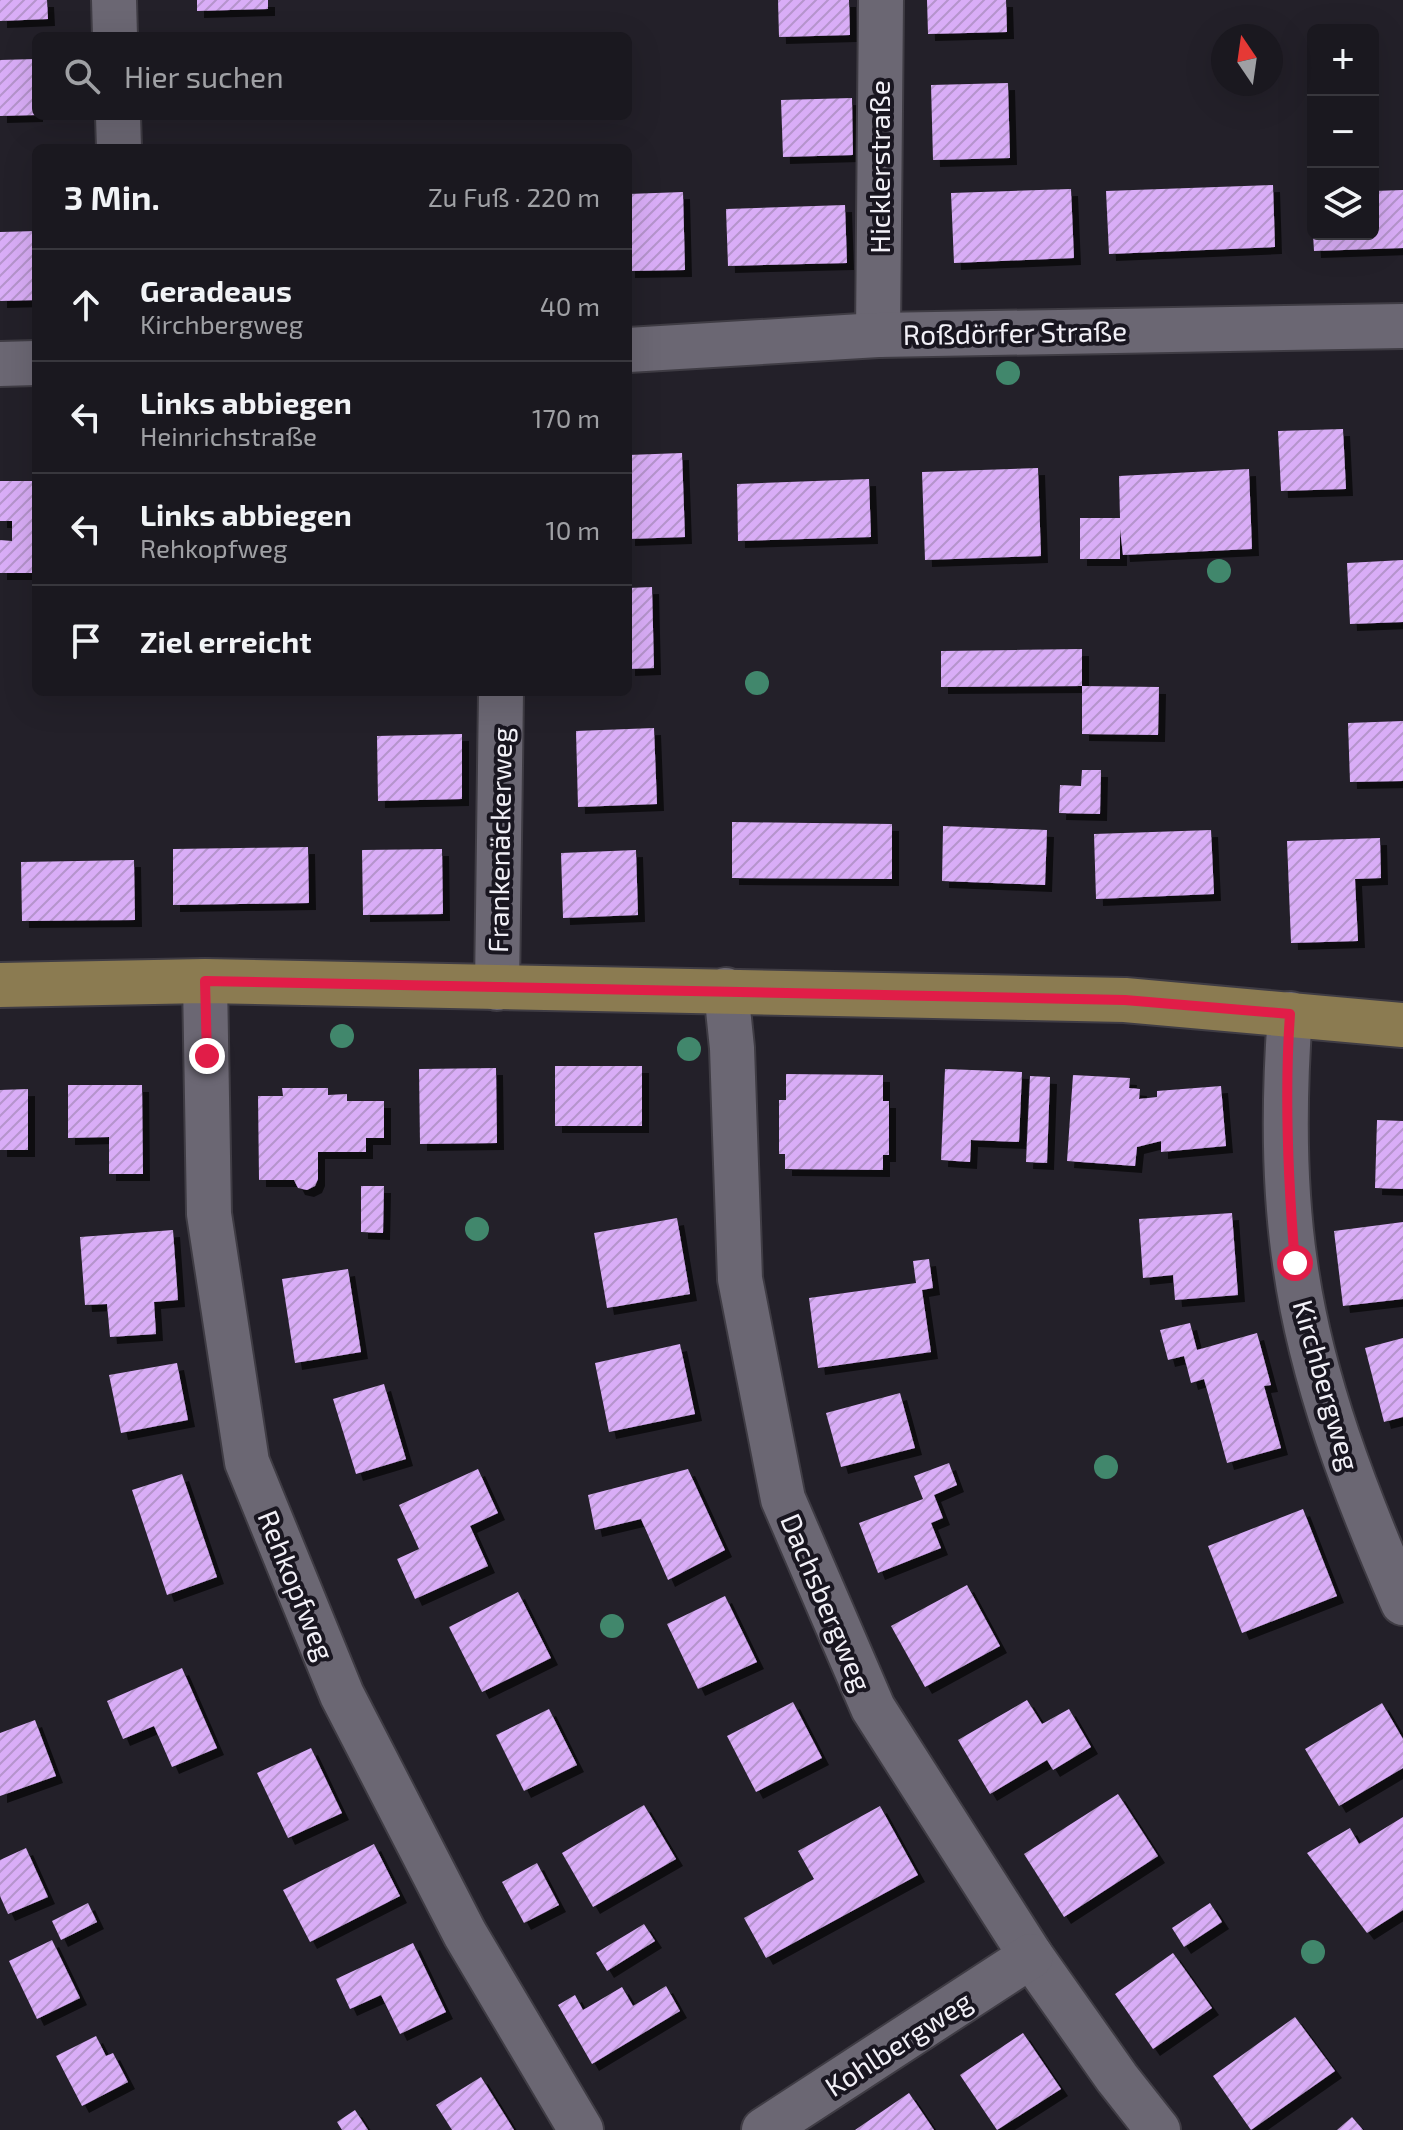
<!DOCTYPE html>
<html lang="de">
<head>
<meta charset="utf-8">
<style>
  :root { --surface:#1a181f; --page:#27252c; --text:#f1f3f6; --muted:#9fa0a4; --line:#38373d }
  body { margin:0; font-family:"Exo 2",sans-serif; background:var(--page); color:var(--text) }
  .controls { position:absolute; right:24px; top:24px; display:grid; overflow:hidden; border-radius:12px; box-shadow:0 8px 32px #0002 }
  .controls button { width:72px; height:72px; display:grid; place-items:center; padding:0; border:0; border-bottom:2px solid var(--line); background:var(--surface); color:var(--text); font:40px sans-serif }
  .compass { position:absolute; left:1211px; top:24px; width:72px; height:72px; border-radius:50%; background:var(--surface); box-shadow:0 8px 32px #0002; rotate:347deg }
  .stop { position:absolute; width:24px; height:24px; margin:-18px; border:6px solid #e11d48; border-radius:50%; background:#fff }
  .stop.end { background:#e11d48; border-color:#fff; box-shadow:0 2px 8px #0008 }
  .list { margin:0; padding:0; list-style:none }
  h2 { display:flex; justify-content:space-between; align-items:center; height:104px; margin:0; padding:0 32px; font-size:34px }
  h2 small { font-size:26px; font-weight:400; color:var(--muted) }
  .list li { display:grid; grid-template-columns:52px 1fr auto; gap:24px; align-items:center; box-sizing:border-box; height:112px; padding:0 32px; border-top:2px solid var(--line) }
  .list b { display:block; font-size:30px; white-space:nowrap }
  .list p { margin:0; font-size:26px; white-space:nowrap; color:var(--muted) }
  .list em { font-size:26px; font-style:normal; color:var(--muted) }
  .icon { flex:none; width:44px; height:44px; fill:none; stroke:currentColor; stroke-width:2; stroke-linecap:round; stroke-linejoin:round }
  .map { position:relative; flex:none; width:1403px; height:2130px; overflow:hidden }
  .search { position:absolute; background:var(--surface); box-shadow:0 8px 32px #0002; left:32px; top:32px; width:600px; height:88px; display:flex; align-items:center; gap:20px; box-sizing:border-box; padding:0 28px; border-radius:12px; color:var(--muted); font-size:30px }
  .panel { position:absolute; background:var(--surface); box-shadow:0 8px 32px #0002; left:32px; top:144px; width:600px; height:552px; border-radius:12px }
  .map>svg:first-child { display:block }
</style>
</head>
<body>
<div class="map">
<svg width="1403" height="2130" viewBox="0 0 1403 2130">
  <defs>
    <pattern id="building-hatch" width="6" height="6" patternUnits="userSpaceOnUse" patternTransform="scale(2)"><rect width="6" height="6" fill="#d9adf7"/><path d="M-1 1l2-2M0 6l6-6M5 7l2-2" fill="none" stroke="#b594cc"/></pattern>
    <filter id="shadow"><feDropShadow dx="7" dy="7" stdDeviation="0" flood-color="#0009"/></filter>
  </defs>
  <rect width="100%" height="100%" fill="#232029"/>
  <g fill="url(#building-hatch)" filter="url(#shadow)">
    <polygon points="0,0 47,0 48,19 0,21"/>
    <polygon points="197,0 268,0 268,9 197,11"/>
    <polygon points="778,0 849,0 850,35 779,37"/>
    <polygon points="927,0 1006,0 1007,32 928,34"/>
    <polygon points="36,59 36,115 0,116 0,60"/>
    <polygon points="1008,83 1010,158 933,160 931,85"/>
    <polygon points="852,98 853,155 783,157 781,100"/>
    <polygon points="1273,185 1275,247 1109,254 1106,191"/>
    <polygon points="1071,189 1074,258 954,263 951,193"/>
    <polygon points="1403,190 1403,248 1314,251 1313,234 1373,234 1373,191"/>
    <polygon points="683,192 685,270 628,271 628,194"/>
    <polygon points="845,205 847,263 728,266 726,209"/>
    <polygon points="36,231 36,300 0,301 0,232"/>
    <polygon points="1343,429 1346,489 1281,491 1278,431"/>
    <polygon points="682,453 685,537 628,539 628,455"/>
    <polygon points="1038,468 1041,556 925,560 922,472"/>
    <polygon points="1249,469 1252,549 1123,555 1120,529 1120,559 1080,559 1080,518 1120,518 1119,476"/>
    <polygon points="869,479 871,537 738,541 737,484"/>
    <polygon points="0,481 36,481 36,573 0,573 0,540 12,541 12,521 0,521"/>
    <polygon points="1403,560 1403,622 1350,624 1347,563"/>
    <polygon points="652,587 654,668 628,669 628,588"/>
    <polygon points="1082,649 1082,686 941,687 941,651"/>
    <polygon points="1082,686 1159,687 1158,735 1082,734"/>
    <polygon points="1403,721 1403,781 1350,782 1348,723"/>
    <polygon points="654,728 657,804 578,807 576,731"/>
    <polygon points="462,734 462,799 378,801 377,736"/>
    <polygon points="1082,770 1101,770 1100,814 1059,813 1060,785 1081,786"/>
    <polygon points="732,822 892,824 892,879 732,878"/>
    <polygon points="943,826 1047,830 1045,885 942,881"/>
    <polygon points="1211,830 1214,894 1096,899 1094,834"/>
    <polygon points="1380,838 1381,878 1355,879 1358,941 1291,943 1287,841"/>
    <polygon points="308,847 309,903 173,905 173,849"/>
    <polygon points="442,849 443,914 363,915 362,850"/>
    <polygon points="636,850 638,915 563,918 561,853"/>
    <polygon points="134,860 135,920 22,921 21,862"/>
    <rect x="555" y="1066" width="87" height="60"/>
    <polygon points="496,1068 497,1143 420,1144 419,1069"/>
    <polygon points="945,1069 1022,1072 1019,1142 971,1140 970,1162 941,1160"/>
    <polygon points="786,1074 883,1075 883,1101 889,1101 889,1155 883,1155 883,1170 785,1169 785,1154 779,1154 779,1100 786,1100"/>
    <polygon points="1073,1075 1130,1078 1129,1088 1140,1089 1139,1099 1157,1097 1157,1091 1221,1086 1226,1146 1161,1152 1161,1141 1137,1147 1135,1166 1067,1161"/>
    <polygon points="1030,1076 1050,1077 1047,1163 1026,1162"/>
    <polygon points="68,1085 142,1085 143,1174 109,1174 109,1137 68,1138"/>
    <polygon points="282,1088 328,1088 328,1095 347,1094 347,1101 384,1101 384,1138 366,1138 366,1152 318,1152 318,1179 315,1186 307,1190 298,1188 294,1180 259,1180 258,1096 283,1096"/>
    <polygon points="28,1089 28,1150 0,1150 0,1090"/>
    <polygon points="1377,1120 1403,1121 1403,1189 1375,1188"/>
    <polygon points="361,1186 384,1186 383,1233 361,1232"/>
    <polygon points="1232,1213 1238,1295 1175,1300 1173,1275 1143,1278 1139,1219"/>
    <polygon points="677,1218 690,1294 607,1308 594,1233"/>
    <polygon points="1403,1222 1403,1299 1343,1306 1334,1231"/>
    <polygon points="173,1230 178,1300 154,1302 156,1334 110,1337 107,1304 85,1305 80,1237"/>
    <polygon points="929,1259 933,1288 922,1290 931,1352 818,1368 809,1298 916,1283 913,1261"/>
    <polygon points="348,1269 361,1352 295,1363 282,1279"/>
    <polygon points="1190,1323 1197,1350 1257,1333 1271,1385 1264,1386 1281,1448 1227,1463 1204,1379 1191,1383 1184,1356 1168,1360 1160,1330"/>
    <polygon points="1403,1338 1403,1417 1384,1422 1365,1348"/>
    <polygon points="680,1344 695,1414 609,1432 595,1363"/>
    <polygon points="177,1363 188,1420 121,1433 109,1375"/>
    <polygon points="384,1384 406,1459 356,1474 333,1399"/>
    <polygon points="900,1393 915,1448 841,1467 826,1413"/>
    <polygon points="949,1463 957,1485 934,1495 943,1518 931,1523 941,1548 878,1573 859,1523 923,1499 914,1476"/>
    <polygon points="478,1469 498,1513 470,1526 488,1566 415,1599 397,1559 419,1549 399,1505"/>
    <polygon points="688,1469 725,1550 668,1580 641,1519 595,1530 588,1495"/>
    <polygon points="182,1474 217,1577 167,1595 132,1490"/>
    <polygon points="1303,1509 1337,1596 1242,1633 1208,1546"/>
    <polygon points="967,1585 1000,1646 925,1687 891,1626"/>
    <polygon points="518,1592 551,1658 482,1692 449,1627"/>
    <polygon points="725,1596 757,1662 698,1689 667,1624"/>
    <polygon points="182,1668 217,1748 172,1767 154,1726 123,1739 107,1701"/>
    <polygon points="1027,1700 1042,1724 1069,1709 1091,1747 1053,1770 1047,1760 990,1794 958,1740"/>
    <polygon points="793,1702 822,1758 756,1792 727,1736"/>
    <polygon points="1382,1703 1403,1739 1403,1768 1339,1806 1305,1749"/>
    <polygon points="549,1709 577,1765 524,1791 496,1735"/>
    <polygon points="35,1720 56,1776 0,1796 0,1733"/>
    <polygon points="311,1748 342,1813 288,1838 257,1773"/>
    <polygon points="1118,1794 1158,1856 1064,1917 1024,1854"/>
    <polygon points="644,1805 676,1859 593,1907 562,1853"/>
    <polygon points="880,1806 918,1875 766,1958 744,1918 814,1879 798,1851"/>
    <polygon points="1403,1817 1403,1910 1367,1933 1307,1853 1350,1828 1359,1844"/>
    <polygon points="374,1844 400,1896 310,1942 283,1890"/>
    <polygon points="26,1848 48,1897 8,1914 0,1896 0,1860"/>
    <polygon points="537,1863 559,1905 524,1923 502,1882"/>
    <polygon points="88,1903 97,1922 61,1940 52,1921"/>
    <polygon points="1210,1903 1222,1922 1184,1947 1172,1928"/>
    <polygon points="644,1924 655,1941 607,1971 596,1953"/>
    <polygon points="52,1940 80,1998 37,2019 9,1961"/>
    <polygon points="413,1943 446,2012 400,2034 381,1995 350,2009 336,1979"/>
    <polygon points="1173,1953 1212,2008 1153,2049 1115,1994"/>
    <polygon points="666,1986 680,2011 592,2064 558,2005 575,1995 583,2010 622,1987 633,2006"/>
    <polygon points="1295,2017 1335,2071 1251,2130 1213,2076"/>
    <polygon points="1023,2033 1061,2089 997,2130 960,2075"/>
    <polygon points="96,2036 106,2056 113,2053 128,2082 82,2106 56,2056"/>
    <polygon points="481,2077 514,2130 452,2130 436,2105"/>
    <polygon points="909,2093 934,2130 855,2130"/>
    <polygon points="355,2110 368,2130 342,2130 337,2122"/>
    <polygon points="1352,2117 1363,2130 1337,2130"/>
  </g>
  <g fill="none" stroke-linecap="round" stroke-linejoin="round">
    <g stroke="#3f3c44" stroke-width="48">
      <g id="minor">
        <polyline points="114,0 115,36"/>
        <polyline points="118,116 119,148"/>
        <polyline points="878,335 881,0"/>
        <polyline points="628,350 878,335 1403,326"/>
        <polyline points="0,364 36,363"/>
        <polyline points="205,981 209,1214 247,1462 342,1695 465,1934 581,2130"/>
        <polyline points="497,988 501,692"/>
        <polyline points="726,990 732,1048 740,1279 783,1499 873,1708 1031,1956 1117,2078 1158,2130"/>
        <path d="M1290 1014C1284 1096 1283 1181 1295 1263 1311 1380 1356 1495 1403 1603"/>
        <polyline points="764,2130 1031,1956"/>
      </g>
    </g>
    <g stroke="#3f3c44" stroke-width="48">
      <polyline id="major" points="0,985 205,981 1125,1000 1403,1025"/>
    </g>
    <use href="#minor" stroke="#6b6773" stroke-width="44"/>
    <use href="#major" stroke="#8b7b51" stroke-width="44"/>
  </g>
  <g fill="#41876c">
    <circle cx="1008" cy="373" r="12"/>
    <circle cx="1219" cy="571" r="12"/>
    <circle cx="757" cy="683" r="12"/>
    <circle cx="342" cy="1036" r="12"/>
    <circle cx="689" cy="1049" r="12"/>
    <circle cx="477" cy="1229" r="12"/>
    <circle cx="1106" cy="1467" r="12"/>
    <circle cx="612" cy="1626" r="12"/>
    <circle cx="1313" cy="1952" r="12"/>
  </g>
  <g fill="none" stroke-linecap="round" stroke-linejoin="round">
    <path stroke="#e11d48" stroke-width="10" d="M207 1056 205 981 1125 1000 1290 1014C1284 1098 1288 1180 1295 1263"/>
  </g>
  <g text-anchor="middle" dominant-baseline="central" stroke-width="8" stroke-linejoin="round" paint-order="stroke">
    <g font-size="28" fill="#f2f0f7" stroke="#191620">
      <text transform="translate(879 167) rotate(-90)">Hicklerstraße</text>
      <text transform="translate(1015 332) rotate(-1)">Roßdörfer Straße</text>
      <text transform="translate(499 840) rotate(-89)">Frankenäckerweg</text>
      <text transform="translate(1327 1385) rotate(74)">Kirchbergweg</text>
      <text transform="translate(297 1585) rotate(68)">Rehkopfweg</text>
      <text transform="translate(827 1602) rotate(67)">Dachsbergweg</text>
      <text transform="translate(898 2043) rotate(-33)">Kohlbergweg</text>
    </g>
  </g>
</svg>
<div class="controls">
<button>+</button>
<button>−</button>
<button><svg class="icon" aria-label="layers" viewBox="0 0 24 24"><path d="M12 4l9 5-9 5-9-5zM3 14l9 5 9-5"/></svg></button>
</div>
<svg class="compass" viewBox="-18 -18 36 36"><path d="M0-13l5 13h-10z" fill="#e53935"/><path d="M0 13l5-13h-10z" fill="#9fa0a4"/></svg>
<div class="stop" style="left:1295px;top:1263px"></div>
<div class="stop end" style="left:207px;top:1056px"></div>
<div class="search"><svg class="icon" aria-label="search" viewBox="0 0 24 24"><circle cx="10" cy="10" r="6"/><path d="M15 15l6 6"/></svg>Hier suchen</div>
<section class="panel">
<h2>3 Min.<small>Zu Fuß · 220 m</small></h2>
<ul class="list">
<li><svg class="icon" aria-label="ahead" viewBox="0 0 24 24"><path d="M12 20V5M6 11l6-6 6 6"/></svg><div><b>Geradeaus</b><p>Kirchbergweg</p></div><em>40 m</em></li>
<li><svg class="icon" aria-label="left" viewBox="0 0 24 24"><path d="M17 20v-9H6M10 6l-5 5 5 5"/></svg><div><b>Links abbiegen</b><p>Heinrichstraße</p></div><em>170 m</em></li>
<li><svg class="icon" aria-label="left" viewBox="0 0 24 24"><path d="M17 20v-9H6M10 6l-5 5 5 5"/></svg><div><b>Links abbiegen</b><p>Rehkopfweg</p></div><em>10 m</em></li>
<li><svg class="icon" aria-label="arrive" viewBox="0 0 24 24"><path d="M6 21V4h12l-3 4 3 4H6"/></svg><div><b>Ziel erreicht</b></div></li>
</ul>
</section>
</div>
</body>
</html>
